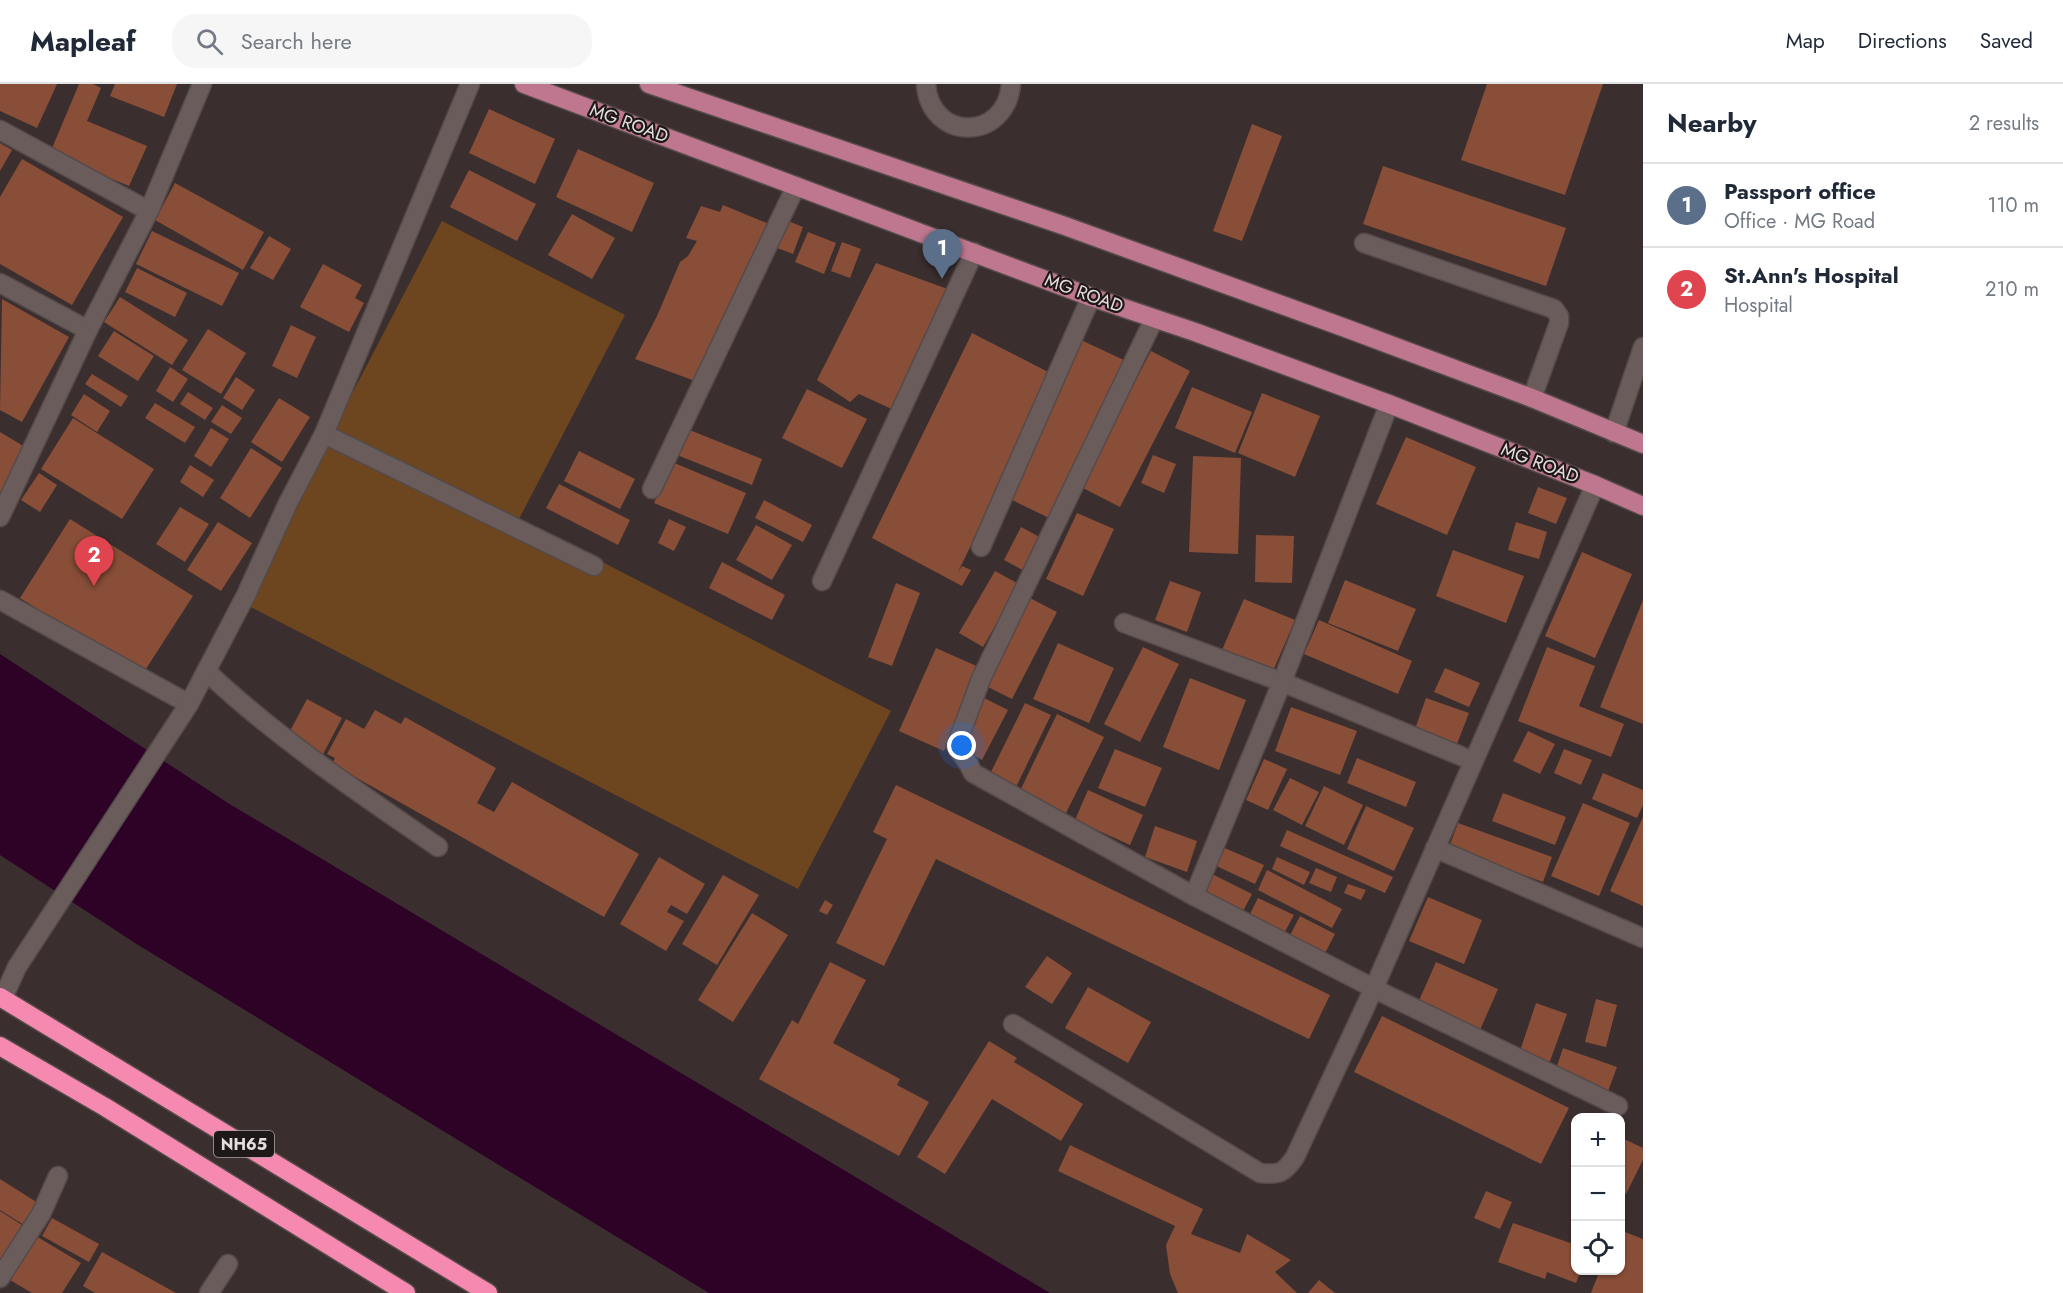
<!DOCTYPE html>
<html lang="en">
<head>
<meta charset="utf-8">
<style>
  :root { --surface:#fff; --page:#f6f6f7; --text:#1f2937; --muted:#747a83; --line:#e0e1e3; --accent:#d93025 }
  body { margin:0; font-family:Jost,sans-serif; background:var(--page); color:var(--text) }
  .controls { position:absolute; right:18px; bottom:18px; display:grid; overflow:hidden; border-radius:12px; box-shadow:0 2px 4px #0004 }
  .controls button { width:54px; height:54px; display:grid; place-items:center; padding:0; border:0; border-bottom:2px solid var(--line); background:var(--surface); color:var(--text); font:30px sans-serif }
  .you { position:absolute; left:962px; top:662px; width:21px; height:21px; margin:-15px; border:4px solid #fff; border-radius:50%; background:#1a73e8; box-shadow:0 0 0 9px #1a73e833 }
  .badge { display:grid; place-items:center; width:39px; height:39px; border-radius:50%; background:var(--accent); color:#fff; font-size:20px; font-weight:700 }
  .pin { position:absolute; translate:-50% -50px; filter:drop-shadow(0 2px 3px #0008) }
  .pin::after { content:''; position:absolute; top:32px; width:21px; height:18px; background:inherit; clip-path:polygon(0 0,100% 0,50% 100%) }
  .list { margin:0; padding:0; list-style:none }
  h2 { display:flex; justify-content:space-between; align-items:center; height:78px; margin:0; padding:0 24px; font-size:26px }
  h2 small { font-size:20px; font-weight:400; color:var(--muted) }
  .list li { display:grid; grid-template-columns:39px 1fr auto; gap:18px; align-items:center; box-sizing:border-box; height:84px; padding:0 24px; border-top:2px solid var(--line) }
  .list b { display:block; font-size:22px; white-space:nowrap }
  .list p { margin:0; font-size:20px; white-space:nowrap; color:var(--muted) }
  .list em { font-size:20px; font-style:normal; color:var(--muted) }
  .icon { flex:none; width:33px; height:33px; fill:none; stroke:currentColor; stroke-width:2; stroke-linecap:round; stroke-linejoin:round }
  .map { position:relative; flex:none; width:1643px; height:1209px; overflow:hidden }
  header { display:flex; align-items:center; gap:36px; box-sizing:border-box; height:84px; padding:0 30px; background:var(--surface); border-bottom:2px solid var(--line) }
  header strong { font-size:28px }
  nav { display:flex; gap:33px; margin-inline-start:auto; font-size:21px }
  .search { width:420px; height:54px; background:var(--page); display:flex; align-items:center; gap:15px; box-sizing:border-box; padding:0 21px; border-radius:24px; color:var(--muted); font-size:22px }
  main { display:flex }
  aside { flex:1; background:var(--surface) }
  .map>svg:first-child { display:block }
</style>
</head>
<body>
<header>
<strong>Mapleaf</strong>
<div class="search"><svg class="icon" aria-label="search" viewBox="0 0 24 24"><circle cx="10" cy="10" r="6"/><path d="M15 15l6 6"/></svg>Search here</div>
<nav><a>Map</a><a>Directions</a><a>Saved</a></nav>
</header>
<main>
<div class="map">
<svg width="1643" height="1209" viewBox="0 0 1643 1209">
  <rect width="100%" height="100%" fill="#3b2e2e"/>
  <polygon fill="#6d461f" points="442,137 625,231 519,435 891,627 798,805 243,519"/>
  <polygon fill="#2d0226" points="0,570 228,719 1050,1209 709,1209 135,859 0,771"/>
  <g fill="#894e37">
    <polygon points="0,0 57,0 37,44 0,27"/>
    <polygon points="79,0 93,0 101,4 87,37 147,62 129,102 50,69"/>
    <polygon points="115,0 177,0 164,33 110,12"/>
    <polygon points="1487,0 1603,0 1565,111 1461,76"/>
    <polygon points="489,25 555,55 535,100 469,69"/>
    <polygon points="1252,40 1282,52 1242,157 1213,147"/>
    <polygon points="0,59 12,66 0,87"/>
    <polygon points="578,65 654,99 632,148 556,113"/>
    <polygon points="22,75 123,133 72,221 0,180 0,113"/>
    <polygon points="1383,82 1566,144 1546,202 1363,140"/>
    <polygon points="469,86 536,120 517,157 450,123"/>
    <polygon points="175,99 264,148 243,186 155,136"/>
    <polygon points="723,121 769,140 698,298 635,275 657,232 680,178 688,172 697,157 686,154 701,122 720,128"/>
    <polygon points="572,130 615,154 592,195 548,171"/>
    <polygon points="783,135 803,143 793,170 772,162"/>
    <polygon points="152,147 239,189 222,222 136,180"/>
    <polygon points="808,148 836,159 824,190 795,178"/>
    <polygon points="269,152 291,165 273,196 250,184"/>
    <polygon points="842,158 861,165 850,194 831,187"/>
    <polygon points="876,179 953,207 896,327 859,310 850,318 817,296"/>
    <polygon points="323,180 362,201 355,214 364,219 349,248 300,223"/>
    <polygon points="137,184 187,209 175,233 125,208"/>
    <polygon points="120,213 188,256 172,281 104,238"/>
    <polygon points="2,215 69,253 22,338 0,326"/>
    <polygon points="291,241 316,253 297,294 272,282"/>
    <polygon points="208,245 246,269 221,310 182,286"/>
    <polygon points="114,247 154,272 138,297 98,272"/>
    <polygon points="972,249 1054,291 958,488 962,482 971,486 962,502 872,454"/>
    <polygon points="1081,256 1126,277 1051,435 1006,413"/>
    <polygon points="1151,267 1190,287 1120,423 1081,403"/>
    <polygon points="170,283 188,295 173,318 156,307"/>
    <polygon points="92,290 128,312 121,323 85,300"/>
    <polygon points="236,293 255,306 242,326 223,314"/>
    <polygon points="1192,303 1252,328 1235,369 1175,344"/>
    <polygon points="807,305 867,335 842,384 782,354"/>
    <polygon points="188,308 213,324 205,336 180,320"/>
    <polygon points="1262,309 1320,332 1295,393 1238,369"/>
    <polygon points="84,310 110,327 97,348 71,331"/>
    <polygon points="279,314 310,333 282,378 251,358"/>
    <polygon points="155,319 195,343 185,359 145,334"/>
    <polygon points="222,321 242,334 231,350 211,338"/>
    <polygon points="73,334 154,385 122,435 41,385"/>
    <polygon points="211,344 229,355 211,383 194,372"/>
    <polygon points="687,345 762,375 752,401 677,371"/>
    <polygon points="0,348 30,366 0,414"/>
    <polygon points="1406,353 1476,383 1447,451 1376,420"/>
    <polygon points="251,364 282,384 250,434 220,414"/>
    <polygon points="579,367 635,395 620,425 564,397"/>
    <polygon points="1153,371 1176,380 1164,409 1141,399"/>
    <polygon points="1193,372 1241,374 1238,470 1189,468"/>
    <polygon points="672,378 746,409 728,450 654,419"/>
    <polygon points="190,381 214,396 203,413 180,398"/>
    <polygon points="39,389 57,401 40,428 21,416"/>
    <polygon points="559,400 630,436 618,461 546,424"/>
    <polygon points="1538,403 1567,414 1556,440 1528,429"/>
    <polygon points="764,416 812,441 803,458 755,434"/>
    <polygon points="180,423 209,440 185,478 156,460"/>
    <polygon points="1077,429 1114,445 1083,512 1046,495"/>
    <polygon points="70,435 193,512 142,591 20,514"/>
    <polygon points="669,435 686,443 674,467 658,459"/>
    <polygon points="218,438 252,459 221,507 187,486"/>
    <polygon points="1516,438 1547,448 1539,475 1508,466"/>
    <polygon points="756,441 792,461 772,496 736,476"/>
    <polygon points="1021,443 1047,457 1030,490 1004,476"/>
    <polygon points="1256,451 1294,452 1292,499 1255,498"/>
    <polygon points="1453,466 1524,492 1506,539 1436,512"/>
    <polygon points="1582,468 1632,490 1595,574 1545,552"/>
    <polygon points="722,478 785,511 772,536 709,504"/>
    <polygon points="995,487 1019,500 983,563 959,549"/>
    <polygon points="1345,496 1416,525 1398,567 1328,539"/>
    <polygon points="1170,497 1201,508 1187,548 1155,536"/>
    <polygon points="896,499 920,509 892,582 868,573"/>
    <polygon points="1028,513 1057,528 1012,615 982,600"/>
    <polygon points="1244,515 1295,536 1273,587 1222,566"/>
    <polygon points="1643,516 1643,640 1600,623"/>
    <polygon points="1319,536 1412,577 1398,610 1304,570"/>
    <polygon points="1058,559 1114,584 1089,639 1033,615"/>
    <polygon points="1143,563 1179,580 1140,658 1104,640"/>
    <polygon points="1547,563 1595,582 1579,622 1624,640 1611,673 1518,637"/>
    <polygon points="936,564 981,584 944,667 899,647"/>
    <polygon points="1445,584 1480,599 1469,623 1434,608"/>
    <polygon points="1190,594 1246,616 1219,686 1163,663"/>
    <polygon points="984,614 1008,626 982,676 960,663"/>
    <polygon points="1426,614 1469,629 1457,660 1415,645"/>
    <polygon points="307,615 342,634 320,676 289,649"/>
    <polygon points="1025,619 1051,631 1016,703 990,690"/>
    <polygon points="1291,623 1357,647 1340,691 1275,667"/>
    <polygon points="375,626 401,640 405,633 496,684 477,719 494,728 512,698 639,770 604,833 332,680 335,674 327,670 346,635 364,645"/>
    <polygon points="1057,630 1104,653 1064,733 1018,711"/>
    <polygon points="1528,647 1555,660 1540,690 1513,677"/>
    <polygon points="1115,665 1162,684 1145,723 1098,704"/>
    <polygon points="1564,665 1592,676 1581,701 1554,689"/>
    <polygon points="1357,674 1416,698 1406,723 1347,699"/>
    <polygon points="1264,675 1287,685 1268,726 1246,716"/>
    <polygon points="1603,689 1643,706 1643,721 1637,734 1592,715"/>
    <polygon points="1290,694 1319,708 1302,741 1273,726"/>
    <polygon points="896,701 1330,911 1309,955 936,775 884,882 836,859 887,755 873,748"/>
    <polygon points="1324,702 1363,721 1344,761 1305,742"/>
    <polygon points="1088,706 1143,731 1130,761 1075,736"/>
    <polygon points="1503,709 1566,733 1555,761 1492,737"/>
    <polygon points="1583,719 1630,739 1599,812 1551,792"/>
    <polygon points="1366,722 1414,744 1394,787 1347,765"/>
    <polygon points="1643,733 1643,822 1610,807"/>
    <polygon points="1458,739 1552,773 1543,798 1449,763"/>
    <polygon points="1155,742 1197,757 1187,788 1145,773"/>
    <polygon points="1287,746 1393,793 1385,809 1280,762"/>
    <polygon points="1220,762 1264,781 1255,800 1212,780"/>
    <polygon points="659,773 705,800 687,830 671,821 667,828 684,837 666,867 620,840"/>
    <polygon points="1277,773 1310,788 1304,801 1272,785"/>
    <polygon points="1316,784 1337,793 1331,808 1309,799"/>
    <polygon points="1267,786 1342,825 1332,844 1258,806"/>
    <polygon points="1212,790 1252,810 1241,831 1201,812"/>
    <polygon points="723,791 759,811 717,881 682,860"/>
    <polygon points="1348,800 1366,806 1361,816 1344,809"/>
    <polygon points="1428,813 1482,836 1464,880 1409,857"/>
    <polygon points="1258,814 1294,831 1282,853 1247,836"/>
    <polygon points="825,816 833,821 827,831 819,827"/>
    <polygon points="752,829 788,851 733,938 698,916"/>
    <polygon points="1300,832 1335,850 1322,875 1287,857"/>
    <polygon points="1047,872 1072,889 1052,920 1025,903"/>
    <polygon points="830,878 866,896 833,959 900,995 897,1001 929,1018 899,1072 759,995 792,936 798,940"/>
    <polygon points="1436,878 1498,905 1480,946 1418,919"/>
    <polygon points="1088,903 1151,938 1128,979 1065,944"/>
    <polygon points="1596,915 1617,921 1606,963 1585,958"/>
    <polygon points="1536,919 1567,930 1549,980 1519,970"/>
    <polygon points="1382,932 1569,1024 1541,1080 1354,988"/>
    <polygon points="989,957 1017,974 1014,978 1083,1020 1061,1057 992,1015 945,1090 917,1073"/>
    <polygon points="1563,964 1617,983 1607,1010 1555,988"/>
    <polygon points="1620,1053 1643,1064 1643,1076 1626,1110 1620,1107"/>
    <polygon points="1070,1061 1203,1125 1191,1150 1240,1169 1247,1150 1291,1176 1275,1188 1297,1209 1178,1209 1170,1190 1166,1161 1175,1142 1058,1087"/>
    <polygon points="0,1095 38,1119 24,1141 0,1126"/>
    <polygon points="1486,1107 1512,1118 1500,1145 1474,1134"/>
    <polygon points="0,1127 22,1141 0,1177"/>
    <polygon points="52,1134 99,1160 89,1178 42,1152"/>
    <polygon points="1513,1139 1576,1161 1576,1186 1581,1186 1576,1199 1547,1188 1545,1195 1498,1178"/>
    <polygon points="1620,1146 1643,1155 1643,1209 1591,1209 1600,1186 1620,1186"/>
    <polygon points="36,1152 81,1179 62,1209 32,1209 10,1196"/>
    <polygon points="102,1168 176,1209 95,1209 83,1202"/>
    <polygon points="1319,1196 1335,1209 1308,1209"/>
  </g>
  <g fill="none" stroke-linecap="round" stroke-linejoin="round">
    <g stroke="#554a4a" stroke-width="21">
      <g id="minor">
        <path d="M926 0C930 58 1006 58 1011 0"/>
        <polyline points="0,46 149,127"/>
        <polyline points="1364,159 1554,225 1559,232 1559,239 1532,314"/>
        <polyline points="0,199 88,246"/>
        <polyline points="1154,235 981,595 956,662 968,679 973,689 1194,812 1387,911 1618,1022"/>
        <polyline points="1614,349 1643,263"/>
        <polyline points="324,350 594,482"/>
        <polyline points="652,405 796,102"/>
        <polyline points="0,433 88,246 149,127 202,0"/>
        <polyline points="981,463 1091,213"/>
        <polyline points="822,497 974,168"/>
        <polyline points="0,516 189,620"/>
        <polyline points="1124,539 1282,598 1473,677"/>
        <path d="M206 587C277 654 358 708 438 763"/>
        <polyline points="1435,764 1643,854"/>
        <polyline points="1194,812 1282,598 1389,320"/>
        <polyline points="3,914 17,883 189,620 246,511 288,419 324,350 470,0"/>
        <path d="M1013 940 1260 1089C1280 1091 1284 1089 1295 1073L1374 904 1595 401"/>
        <polyline points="0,1194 41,1130 58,1092"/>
        <polyline points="209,1209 228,1180"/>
      </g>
    </g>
    <g stroke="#554a4a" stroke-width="21">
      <g id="major">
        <polyline points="524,0 1091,213 1195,248 1389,320 1595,401 1643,422"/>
        <polyline points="649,0 1065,142 1348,245 1532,314 1643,360"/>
      </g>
    </g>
    <g stroke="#554a4a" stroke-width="21">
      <g id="highway">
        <polyline points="0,913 488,1209"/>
        <polyline points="0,962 105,1023 406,1209"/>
      </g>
    </g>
    <use href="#minor" stroke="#6b5c5c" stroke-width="18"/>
    <use href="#major" stroke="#be778e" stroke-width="18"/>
    <use href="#highway" stroke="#f689b0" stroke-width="18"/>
  </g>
  <g text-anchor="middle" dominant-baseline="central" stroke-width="4.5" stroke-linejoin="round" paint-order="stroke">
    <rect fill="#1e1818" stroke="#aaa3a2" stroke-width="1.5" x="214" y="1047" width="60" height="26" rx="4.5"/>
    <g font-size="16" font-weight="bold" fill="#e6dedd">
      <text x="244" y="1060">NH65</text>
    </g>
    <g font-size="18" fill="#e6dedd" stroke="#1e1818">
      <text transform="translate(629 39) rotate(20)">MG ROAD</text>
      <text transform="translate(1084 209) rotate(20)">MG ROAD</text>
      <text transform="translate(1540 379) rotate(21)">MG ROAD</text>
    </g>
  </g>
</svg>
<div class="controls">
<button>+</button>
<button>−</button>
<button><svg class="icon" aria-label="locate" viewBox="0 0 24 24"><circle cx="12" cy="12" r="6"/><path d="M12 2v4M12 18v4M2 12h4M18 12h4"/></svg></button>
</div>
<div class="you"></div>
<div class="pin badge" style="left:942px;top:195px;background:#5c6f8a">1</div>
<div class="pin badge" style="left:94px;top:502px;background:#e0444e">2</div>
</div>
<aside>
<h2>Nearby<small>2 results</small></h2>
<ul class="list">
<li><span class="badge" style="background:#5c6f8a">1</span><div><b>Passport office</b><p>Office · MG Road</p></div><em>110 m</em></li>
<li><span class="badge" style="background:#e0444e">2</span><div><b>St.Ann's Hospital</b><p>Hospital</p></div><em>210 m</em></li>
</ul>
</aside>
</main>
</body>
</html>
